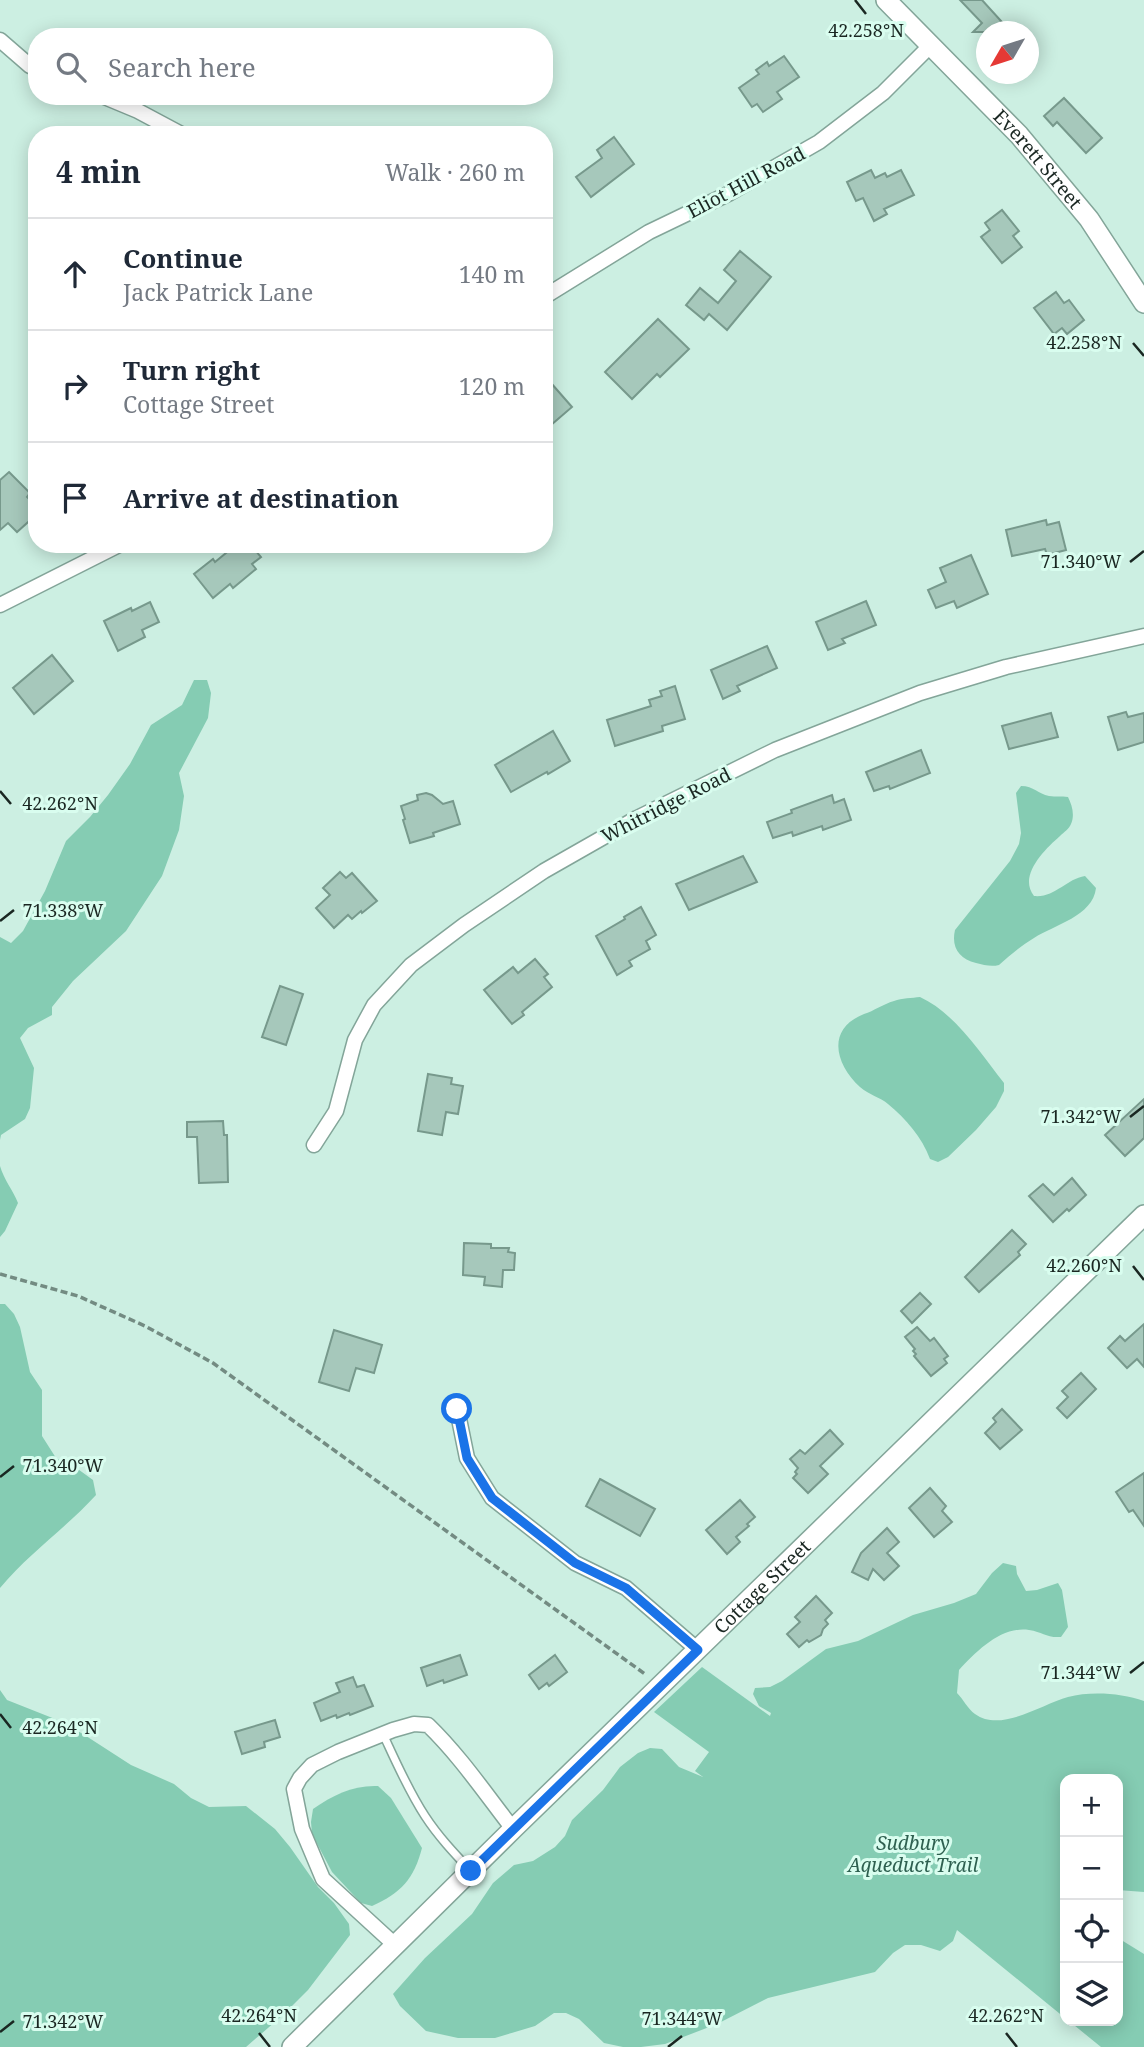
<!DOCTYPE html>
<html lang="en">
<head>
<meta charset="utf-8">
<style>
  :root { --surface:#fff; --page:#f6f6f7; --text:#1f2937; --muted:#747a83; --line:#e0e1e3 }
  body { margin:0; font-family:"Noto Serif",serif; background:var(--page); color:var(--text) }
  .controls { position:absolute; right:21px; bottom:21px; display:grid; overflow:hidden; border-radius:14px; box-shadow:0 4px 18px #0003 }
  .controls button { width:63px; height:63px; display:grid; place-items:center; padding:0; border:0; border-bottom:2px solid var(--line); background:var(--surface); color:var(--text); font:35px sans-serif }
  .compass { position:absolute; left:976px; top:21px; width:63px; height:63px; border-radius:50%; background:var(--surface); box-shadow:0 4px 18px #0003; rotate:231deg }
  .stop { position:absolute; width:21px; height:21px; margin:-16px; border:5px solid #1a73e8; border-radius:50%; background:#fff }
  .stop.end { background:#1a73e8; border-color:#fff; box-shadow:0 2px 7px #0008 }
  .list { margin:0; padding:0; list-style:none }
  h2 { display:flex; justify-content:space-between; align-items:center; height:91px; margin:0; padding:0 28px; font-size:30px }
  h2 small { font-size:23px; font-weight:400; color:var(--muted) }
  .list li { display:grid; grid-template-columns:46px 1fr auto; gap:21px; align-items:center; box-sizing:border-box; height:112px; padding:0 28px; border-top:2px solid var(--line) }
  .list b { display:block; font-size:26px; white-space:nowrap }
  .list p { margin:0; font-size:23px; white-space:nowrap; color:var(--muted) }
  .list em { font-size:23px; font-style:normal; color:var(--muted) }
  .icon { flex:none; width:38px; height:38px; fill:none; stroke:currentColor; stroke-width:2; stroke-linecap:round; stroke-linejoin:round }
  .map { position:relative; flex:none; width:1144px; height:2047px; overflow:hidden }
  .search { position:absolute; background:var(--surface); box-shadow:0 4px 18px #0003; left:28px; top:28px; width:525px; height:77px; display:flex; align-items:center; gap:18px; box-sizing:border-box; padding:0 24px; border-radius:28px; color:var(--muted); font-size:26px }
  .panel { position:absolute; background:var(--surface); box-shadow:0 4px 18px #0003; left:28px; top:126px; width:525px; height:427px; border-radius:28px }
  .map>svg:first-child { display:block }
</style>
</head>
<body>
<div class="map">
<svg width="1144" height="2047" viewBox="0 0 1144 2047">
  <rect width="100%" height="100%" fill="#ccefe2"/>
  <g fill="#85ccb3">
    <polygon points="194,680 207,680 211,693 208,718 179,773 184,796 179,830 162,876 126,931 73,981 52,1007 52,1015 28,1028 20,1038 34,1068 30,1108 25,1119 1,1135 0,1140 0,937 11,943 23,931 45,891 66,841 90,817 108,795 130,764 151,725 182,705"/>
    <path d="M1021 786C1034 786 1038 794 1049 796 1056 797 1061 796 1068 797 1072 805 1075 815 1071 824 1069 829 1064 832 1060 836 1044 850 1018 876 1034 896 1055 898 1066 879 1085 876L1096 888C1093 916 1054 925 1034 938 1021 946 1010 955 999 965 991 967 984 965 976 963 959 959 951 947 955 930L1010 861 1019 844 1021 833 1016 793Z"/>
    <path d="M920 997C955 1013 981 1054 1004 1083V1091L996 1107 976 1130 948 1157 938 1162 930 1159C922 1137 906 1119 888 1104 880 1097 869 1095 860 1087 835 1064 826 1029 864 1014 874 1011 883 1004 894 1001 902 998 912 998 920 997Z"/>
    <path d="M0 1166C4 1180 13 1190 18 1203L5 1231 0 1237Z"/>
    <path d="M0 1304H5L14 1314 20 1327 30 1372 42 1390V1436L56 1458 75 1467 93 1480 96 1495C66 1528 29 1553 0 1588Z"/>
    <path d="M1003 1563 1016 1566 1017 1574 1026 1591 1037 1590 1058 1583 1062 1590 1068 1627 1061 1637C1046 1638 1043 1632 1029 1630 1001 1626 977 1651 959 1670L957 1693C963 1699 968 1709 975 1714 1001 1733 1042 1704 1068 1697 1091 1691 1121 1693 1144 1701V1892L1118 1890V1779H1065V2018L957 1930 953 1941 940 1951 921 1945H905L893 1953 875 1972 768 1998 717 2024 665 2044 641 2047H623L604 2043 579 2019 566 2013H554L535 2026 495 2038H458L426 2031 400 2006 393 1994 425 1958 472 1914 493 1883 514 1865 533 1861 555 1847 565 1836 572 1820 603 1790 620 1767 638 1753 650 1748 662 1749 679 1767 703 1777 695 1771 709 1752 654 1712 702 1667 770 1716 771 1713 759 1706 753 1694 755 1688 770 1687 782 1681 826 1649 858 1641 913 1615 954 1603 976 1594 992 1573Z"/>
    <polygon points="0,1690 7,1700 55,1719 83,1734 131,1765 174,1784 191,1798 209,1807 246,1806 275,1829 290,1847 318,1887 334,1903 349,1924 350,1935 308,1990 283,2015 246,2047 0,2047"/>
    <path d="M378 1786 391 1798 422 1848C414 1879 401 1893 372 1906L361 1903 332 1872 312 1834 311 1822 313 1809C333 1795 353 1785 378 1786Z"/>
    <polygon points="1118,1938 1144,1954 1144,2047 1101,2047 1069,2021 1118,2021"/>
  </g>
  <g fill="#a6c8bb" stroke="#77998c" stroke-width="2">
    <polygon points="960,0 982,0 1011,32 973,32 982,23"/>
    <polygon points="784,56 799,77 777,92 782,99 763,112 757,104 752,107 739,88 759,74 756,70 767,62 769,66"/>
    <polygon points="1064,98 1102,138 1086,153 1057,122 1053,126 1044,116"/>
    <polygon points="614,137 634,164 591,197 576,177 602,158 597,150"/>
    <polygon points="871,170 875,178 885,173 887,177 901,170 914,195 884,209 887,214 874,221 863,198 856,201 847,182"/>
    <polygon points="1002,210 1019,231 1013,236 1022,247 1002,263 981,237 990,230 985,223"/>
    <polygon points="740,251 771,277 727,330 709,314 704,320 686,305 700,288 718,303 736,281 724,270"/>
    <polygon points="1056,292 1064,303 1069,300 1084,320 1067,334 1062,328 1054,334 1034,308"/>
    <polygon points="658,319 689,349 660,377 657,374 632,399 605,372"/>
    <polygon points="544,375 572,407 544,431"/>
    <polygon points="9,472 30,493 27,497 37,507 37,514 17,532 8,523 0,530 0,480"/>
    <polygon points="1046,520 1047,525 1059,522 1066,550 1047,555 1045,549 1012,556 1006,530"/>
    <polygon points="237,544 250,544 261,557 252,564 256,569 233,588 230,584 213,598 194,574 213,559 215,562"/>
    <polygon points="971,555 988,594 957,608 954,601 936,608 928,590 946,582 940,568"/>
    <polygon points="866,601 876,625 842,639 845,643 828,650 816,622"/>
    <polygon points="150,602 159,622 142,630 145,637 118,651 104,621 131,608 132,611"/>
    <polygon points="767,646 777,668 737,686 740,691 723,699 711,670"/>
    <polygon points="52,655 73,681 34,714 13,688"/>
    <polygon points="675,686 685,719 662,726 663,731 615,746 607,720 651,706 649,700 662,696 660,691"/>
    <polygon points="1126,712 1128,717 1144,713 1144,742 1118,750 1108,717"/>
    <polygon points="1051,713 1058,737 1009,749 1002,726"/>
    <polygon points="553,731 570,761 548,774 547,772 511,792 495,765"/>
    <polygon points="921,750 930,773 890,789 889,786 874,791 866,772"/>
    <polygon points="426,793 432,795 443,804 453,801 460,824 433,833 434,836 410,843 403,820 405,819 401,806 418,800 417,795"/>
    <polygon points="832,795 834,803 844,799 851,820 823,830 822,826 793,836 792,832 773,838 767,822 792,813 791,810"/>
    <polygon points="743,856 757,882 689,910 676,884"/>
    <polygon points="340,872 346,878 352,873 377,901 362,913 361,911 352,919 348,915 334,928 316,908 330,895 323,888"/>
    <polygon points="641,907 656,935 646,941 650,949 629,961 632,966 617,975 596,936 625,919 624,917"/>
    <polygon points="535,959 548,974 544,977 552,987 522,1012 524,1015 512,1024 484,990 513,967 518,973"/>
    <polygon points="280,986 303,994 286,1045 262,1037"/>
    <polygon points="428,1074 452,1078 451,1084 463,1086 458,1114 446,1112 442,1135 418,1131"/>
    <polygon points="1144,1099 1144,1138 1125,1156 1105,1135"/>
    <polygon points="223,1121 224,1135 227,1135 228,1182 199,1183 197,1137 187,1137 187,1122"/>
    <polygon points="1072,1178 1086,1195 1069,1211 1067,1209 1053,1222 1029,1196 1043,1184 1054,1195"/>
    <polygon points="1012,1230 1026,1244 1018,1252 1020,1255 979,1292 965,1277"/>
    <polygon points="464,1243 491,1244 491,1248 509,1248 508,1252 515,1253 514,1270 503,1270 502,1287 484,1285 485,1277 463,1275"/>
    <polygon points="920,1293 931,1304 912,1323 901,1311"/>
    <polygon points="1144,1324 1144,1367 1137,1359 1127,1368 1108,1348 1120,1336 1125,1341"/>
    <polygon points="917,1327 930,1341 934,1338 948,1356 944,1359 947,1363 931,1376 914,1356 916,1354 913,1351 915,1349 905,1337"/>
    <polygon points="334,1330 382,1345 374,1373 356,1368 349,1391 319,1382"/>
    <polygon points="1081,1373 1096,1389 1067,1418 1057,1408 1068,1397 1062,1391"/>
    <polygon points="1002,1409 1022,1430 1000,1449 985,1433 996,1422 993,1418"/>
    <polygon points="830,1430 843,1444 820,1466 828,1474 808,1493 793,1478 797,1474 795,1472 798,1468 790,1459 800,1450 805,1454"/>
    <polygon points="1144,1473 1144,1526 1133,1510 1129,1512 1116,1492"/>
    <polygon points="600,1479 655,1509 640,1536 586,1506"/>
    <polygon points="930,1488 946,1506 942,1511 952,1522 934,1537 909,1508"/>
    <polygon points="740,1500 755,1517 747,1524 749,1526 736,1537 740,1542 727,1554 706,1530"/>
    <polygon points="887,1528 899,1542 887,1553 899,1566 884,1580 873,1569 868,1580 852,1572 861,1553"/>
    <polygon points="816,1596 832,1613 825,1620 828,1624 823,1629 821,1635 809,1642 807,1640 799,1647 787,1634 800,1622 795,1617"/>
    <polygon points="460,1655 467,1675 444,1683 443,1680 427,1686 421,1668"/>
    <polygon points="555,1655 567,1672 549,1686 547,1683 539,1689 529,1675"/>
    <polygon points="353,1677 357,1687 364,1685 373,1706 350,1715 349,1713 337,1718 336,1715 321,1721 314,1703 340,1692 336,1683"/>
    <polygon points="275,1720 280,1737 264,1742 265,1747 242,1754 235,1732"/>
  </g>
  <g fill="none" stroke-linecap="round" stroke-linejoin="round">
    <g stroke="#83a599" stroke-width="10">
      <path id="service" d="M383 1734C396 1762 408 1790 425 1816 438 1836 454 1853 470 1870"/>
    </g>
    <g stroke="#83a599" stroke-width="17">
      <g id="minor">
        <polyline points="0,40 30,66 37,68"/>
        <polyline points="102,96 138,111 183,135"/>
        <polyline points="544,297 649,232 730,193 819,142 883,93 931,45"/>
        <polyline points="0,605 121,544"/>
        <polyline points="314,1145 336,1111 355,1040 374,1005 411,965 464,925 544,871 637,818 775,750 920,693 1006,667 1144,636"/>
        <polyline points="457,1409 467,1458 492,1498 575,1563 626,1588 698,1650"/>
        <path d="M395 1945 323 1879 302 1829 294 1789 300 1778 312 1765 338 1752 393 1730 414 1724 428 1725C460 1756 485 1793 513 1829"/>
      </g>
    </g>
    <g stroke="#83a599" stroke-width="22">
      <g id="tertiary">
        <path id="s1" d="M886 0 1019 135 1089 219 1144 303"/>
        <path id="s2" d="M292 2047 513 1829 1144 1215"/>
      </g>
    </g>
    <polyline stroke="#738b82" stroke-width="3.5" stroke-dasharray="7 3.5" stroke-linecap="butt" points="0,1274 78,1296 145,1326 213,1363 645,1674"/>
    <use href="#service" stroke="#fff" stroke-width="7"/>
    <use href="#minor" stroke="#fff" stroke-width="14"/>
    <use href="#tertiary" stroke="#fff" stroke-width="19"/>
  </g>
  <g fill="none" stroke-linecap="round" stroke-linejoin="round">
    <polyline stroke="#1a73e8" stroke-width="9" points="457,1409 467,1458 492,1498 575,1563 626,1588 698,1650 471,1871"/>
  </g>
  <path fill="none" stroke="#1a2722" stroke-width="2.5" d="M855 0 866 14M1133 343 1144 356M1130 562 1144 551M0 791 11 804M0 921 14 910M1130 1117 1144 1106M1133 1266 1144 1280M0 1477 14 1466M1130 1673 1144 1662M0 1714 11 1728M0 2032 14 2021M259 2033 270 2047M1006 2033 1017 2047M668 2047 682 2036"/>
  <g text-anchor="middle" dominant-baseline="central" stroke-width="6" stroke-linejoin="round" paint-order="stroke">
    <g font-size="19" fill="#1a2722" stroke="#d9fdef">
      <text stroke="none"><textPath href="#s1" startOffset="220">Everett Street</textPath></text>
      <text transform="translate(746 182) rotate(-28)">Eliot Hill Road</text>
      <text transform="translate(666 805) rotate(-27)">Whitridge Road</text>
      <text stroke="none"><textPath href="#s2" startOffset="658">Cottage Street</textPath></text>
    </g>
    <g font-size="19" font-style="italic" fill="#2e6050" stroke="#d9fdef">
      <text x="913" y="1843">Sudbury<tspan x="913" dy="22">Aqueduct Trail</tspan></text>
    </g>
  </g>
  <g font-size="18" text-anchor="middle" fill="#1a2722" stroke="#d9fdef" stroke-width="6" stroke-linejoin="round" paint-order="stroke">
    <text x="866" y="37">42.258°N</text>
    <text x="1084" y="349">42.258°N</text>
    <text x="1081" y="568">71.340°W</text>
    <text x="60" y="810">42.262°N</text>
    <text x="63" y="917">71.338°W</text>
    <text x="1081" y="1123">71.342°W</text>
    <text x="1084" y="1272">42.260°N</text>
    <text x="63" y="1472">71.340°W</text>
    <text x="1081" y="1679">71.344°W</text>
    <text x="60" y="1734">42.264°N</text>
    <text x="259" y="2022">42.264°N</text>
    <text x="1006" y="2022">42.262°N</text>
    <text x="682" y="2025">71.344°W</text>
    <text x="63" y="2028">71.342°W</text>
  </g>
</svg>
<div class="controls">
<button>+</button>
<button>−</button>
<button><svg class="icon" aria-label="locate" viewBox="0 0 24 24"><circle cx="12" cy="12" r="6"/><path d="M12 2v4M12 18v4M2 12h4M18 12h4"/></svg></button>
<button><svg class="icon" aria-label="layers" viewBox="0 0 24 24"><path d="M12 4l9 5-9 5-9-5zM3 14l9 5 9-5"/></svg></button>
</div>
<svg class="compass" viewBox="-18 -18 36 36"><path d="M0-13l5 13h-10z" fill="#e53935"/><path d="M0 13l5-13h-10z" fill="#747a83"/></svg>
<div class="stop" style="left:457px;top:1409px"></div>
<div class="stop end" style="left:471px;top:1871px"></div>
<div class="search"><svg class="icon" aria-label="search" viewBox="0 0 24 24"><circle cx="10" cy="10" r="6"/><path d="M15 15l6 6"/></svg>Search here</div>
<section class="panel">
<h2>4 min<small>Walk · 260 m</small></h2>
<ul class="list">
<li><svg class="icon" aria-label="ahead" viewBox="0 0 24 24"><path d="M12 20V5M6 11l6-6 6 6"/></svg><div><b>Continue</b><p>Jack Patrick Lane</p></div><em>140 m</em></li>
<li><svg class="icon" aria-label="right" viewBox="0 0 24 24"><path d="M7 20v-9h11M14 6l5 5-5 5"/></svg><div><b>Turn right</b><p>Cottage Street</p></div><em>120 m</em></li>
<li><svg class="icon" aria-label="arrive" viewBox="0 0 24 24"><path d="M6 21V4h12l-3 4 3 4H6"/></svg><div><b>Arrive at destination</b></div></li>
</ul>
</section>
</div>
</body>
</html>
